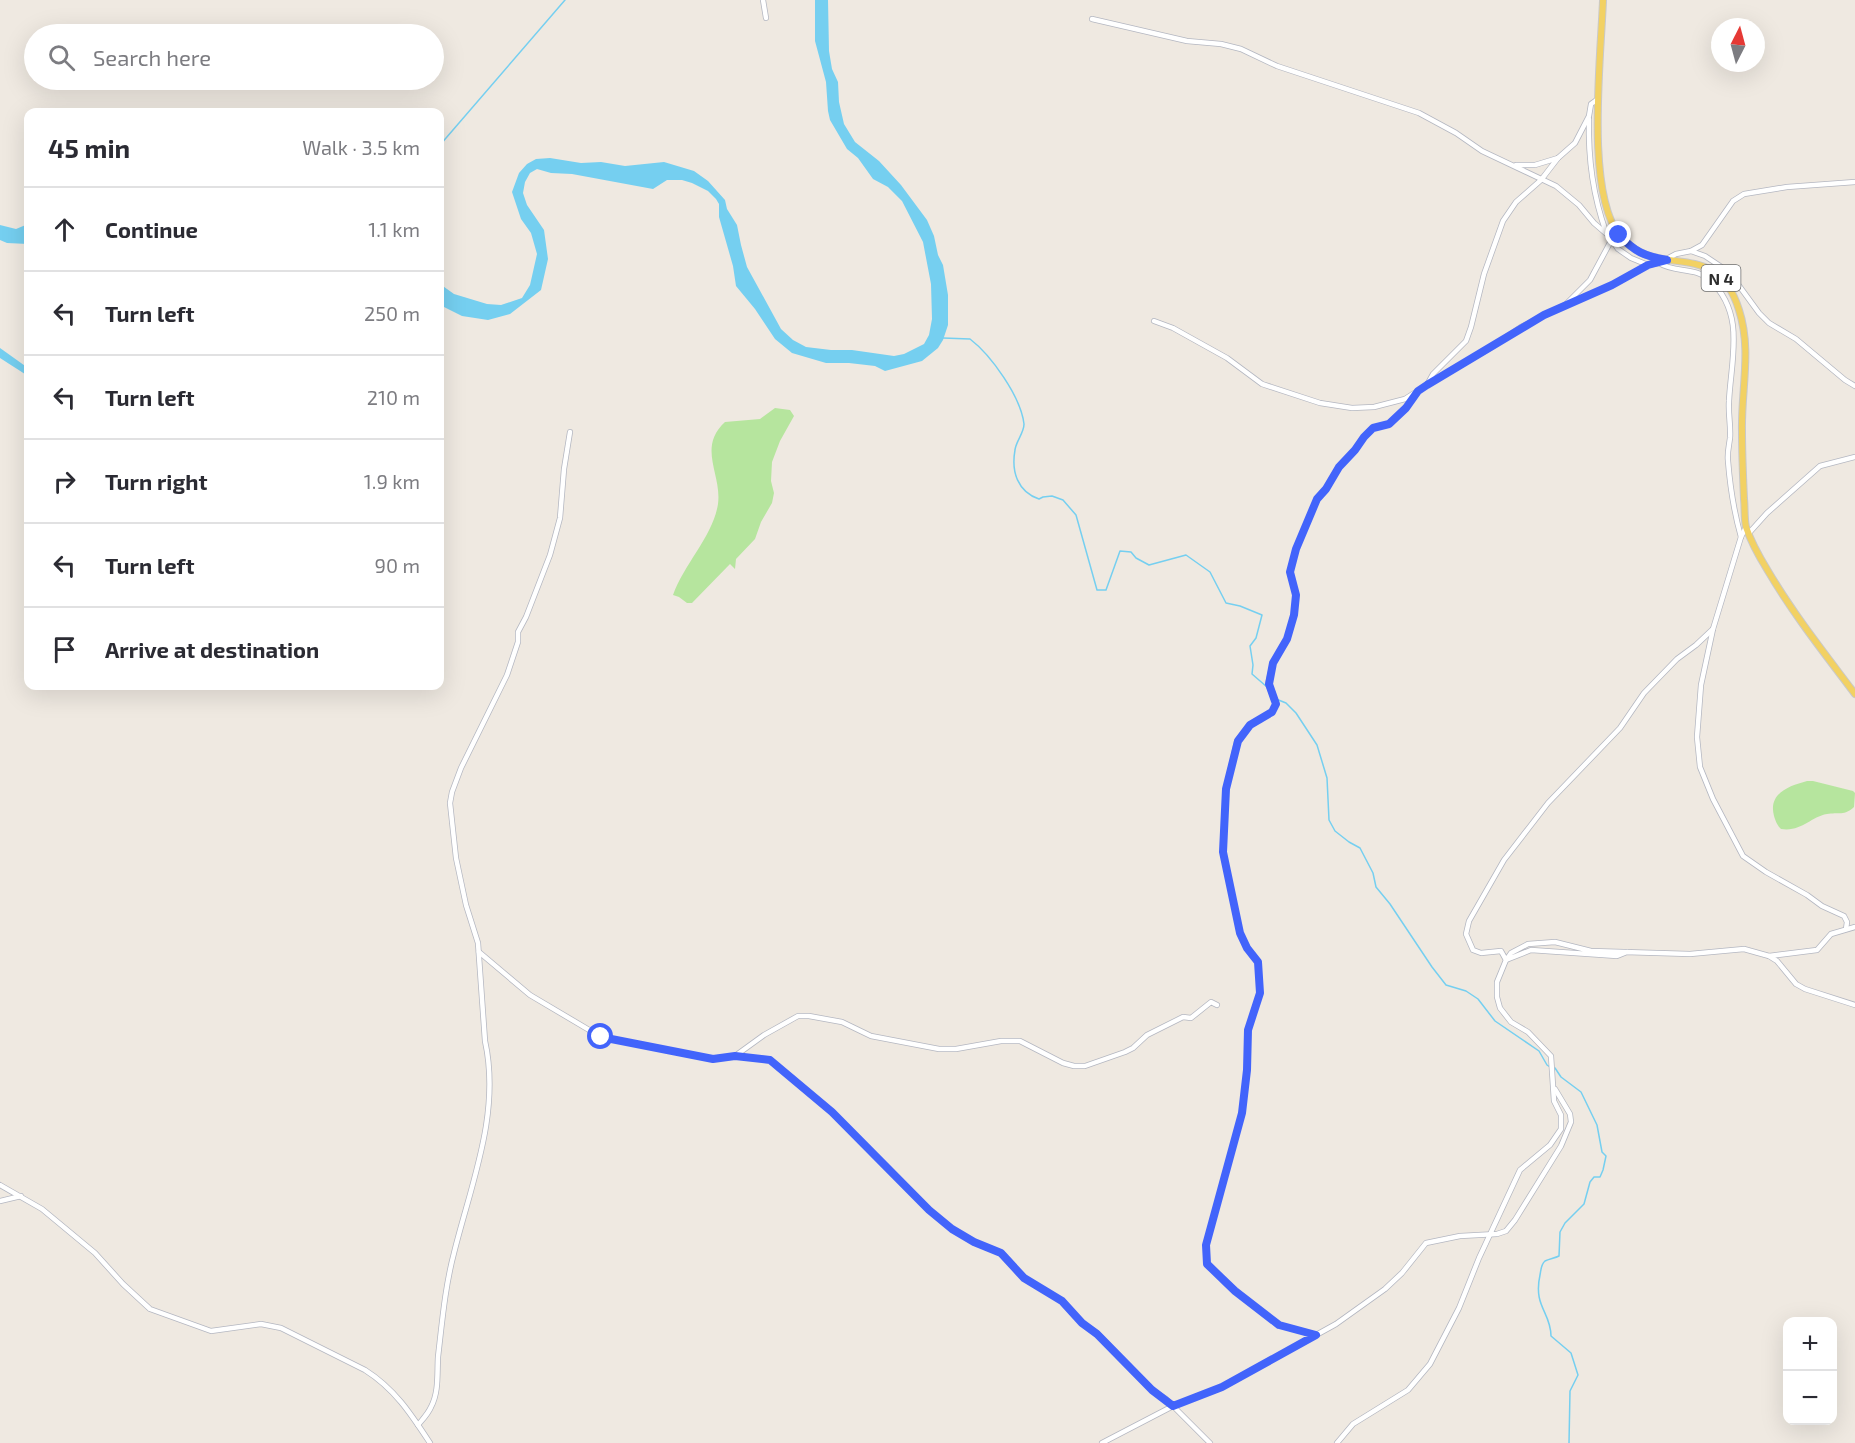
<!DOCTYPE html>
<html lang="en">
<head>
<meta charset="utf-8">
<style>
  :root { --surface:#fff; --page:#f7f7f7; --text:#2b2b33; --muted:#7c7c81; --line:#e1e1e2 }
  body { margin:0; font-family:"Exo 2",sans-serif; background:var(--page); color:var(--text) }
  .controls { position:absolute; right:18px; bottom:18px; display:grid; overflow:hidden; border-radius:12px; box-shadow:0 6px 24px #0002 }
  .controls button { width:54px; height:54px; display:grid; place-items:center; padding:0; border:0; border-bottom:2px solid var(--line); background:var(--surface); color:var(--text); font:30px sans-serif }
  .compass { position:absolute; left:1711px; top:18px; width:54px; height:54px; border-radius:50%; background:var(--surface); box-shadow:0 6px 24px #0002; rotate:6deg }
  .stop { position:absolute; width:18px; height:18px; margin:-14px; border:4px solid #4264fb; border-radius:50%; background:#fff }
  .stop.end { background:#4264fb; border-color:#fff; box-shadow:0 2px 6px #0008 }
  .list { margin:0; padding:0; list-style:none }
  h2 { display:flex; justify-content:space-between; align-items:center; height:78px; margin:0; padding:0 24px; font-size:26px }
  h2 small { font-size:20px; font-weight:400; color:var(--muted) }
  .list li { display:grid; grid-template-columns:39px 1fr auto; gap:18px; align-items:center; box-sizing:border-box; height:84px; padding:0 24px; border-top:2px solid var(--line) }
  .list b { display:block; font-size:22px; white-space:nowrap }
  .list em { font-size:20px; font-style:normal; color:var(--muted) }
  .icon { flex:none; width:33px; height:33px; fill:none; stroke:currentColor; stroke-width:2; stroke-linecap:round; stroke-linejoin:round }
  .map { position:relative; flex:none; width:1855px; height:1443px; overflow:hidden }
  .search { position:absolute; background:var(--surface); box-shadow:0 6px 24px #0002; left:24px; top:24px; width:420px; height:66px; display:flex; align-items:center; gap:15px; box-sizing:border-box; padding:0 21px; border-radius:33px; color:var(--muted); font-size:22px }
  .panel { position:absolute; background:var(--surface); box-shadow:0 6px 24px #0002; left:24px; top:108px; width:420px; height:582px; border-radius:12px }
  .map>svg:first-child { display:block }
</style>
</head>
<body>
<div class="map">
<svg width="1855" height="1443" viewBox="0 0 1855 1443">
  <rect width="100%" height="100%" fill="#efe9e1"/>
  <g fill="#b6e59e">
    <path d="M775 408 790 410 794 416 780 441 772 462 771 481 774 493 772 503 761 522 755 539 736 559 735 569 730 564 692 603H687L679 597 673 595C684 564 713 536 718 504 722 474 697 448 725 422L760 419Z"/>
    <path d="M1807 781H1813L1853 791 1855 793 1854 807C1845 816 1838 812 1827 814 1810 817 1802 832 1781 829 1777 825 1776 822 1774 816 1768 793 1789 786 1807 781Z"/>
  </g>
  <g fill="#75cff0">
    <polygon points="815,0 828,0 829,51 832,69 838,82 839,102 844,124 855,142 879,161 901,185 927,220 934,236 938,255 943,265 948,295 948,325 943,340 938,348 922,361 885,371 875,366 849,363 826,363 792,353 775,339 755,309 736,286 733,266 719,217 719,204 716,199 708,191 692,183 682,180 667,180 653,189 572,174 551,173 537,169 530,173 525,182 523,193 527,205 544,230 548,259 541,290 510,314 488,320 462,316 440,305 440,284 454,294 487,304 501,305 522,298 530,285 537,254 531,233 521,219 512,192 519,173 527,164 536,159 550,158 581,163 601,162 625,166 664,162 694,171 708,181 725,200 727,209 737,225 741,245 747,267 781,329 793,340 806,347 831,350 852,350 894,356 904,354 924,344 929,335 932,319 931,284 923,242 902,201 888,187 873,179 858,158 847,149 830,120 828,111 826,82 815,41"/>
    <polygon points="28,224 28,244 7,243 0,240 0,225 16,229"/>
    <polygon points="0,348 28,368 28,376 0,358"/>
  </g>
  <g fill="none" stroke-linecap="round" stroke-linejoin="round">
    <g stroke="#75cff0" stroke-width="1.5">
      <polyline points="440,145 565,0"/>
      <path d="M943 338 970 339C991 355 1021 397 1024 424 1024 433 1016 441 1015 450 1011 472 1018 492 1039 499L1043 497 1052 496 1063 500 1076 515 1097 590H1106L1120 551 1131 552 1136 558 1149 565 1186 555 1210 572 1226 603 1240 606 1262 615 1256 638 1250 646 1253 665 1252 674 1267 687"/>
      <polyline points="1276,699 1286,703 1296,713 1317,745 1327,778 1329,820 1335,831 1349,842 1360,848 1373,873 1376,887 1390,904 1432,967 1446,985 1466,991 1478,999 1495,1021 1539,1051 1547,1065 1550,1067"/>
      <path d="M1555 1068 1561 1077 1581 1092 1597 1125 1602 1152 1606 1156 1603 1170 1600 1177H1594L1590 1182 1584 1204 1565 1223 1560 1232 1559 1256C1555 1258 1549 1259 1545 1261 1541 1264 1541 1270 1540 1275 1533 1307 1551 1312 1551 1336L1571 1353 1578 1375 1570 1391 1569 1443"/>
    </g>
    <g stroke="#b4b7c1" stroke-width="6">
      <g id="minor">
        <polyline points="763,0 766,18"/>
        <polyline points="1092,19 1187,41 1221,44 1241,49 1277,66 1419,113 1456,133 1482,151 1556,186 1579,205 1594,223 1609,236 1618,249 1631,258 1648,265 1659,263 1676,254 1691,251 1702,245 1733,201 1744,194 1787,187 1855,182"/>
        <path d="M1589 119C1588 156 1593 196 1606 232"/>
        <polyline points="1516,165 1535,165 1558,158"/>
        <polyline points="1691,251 1705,256 1729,272 1759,313 1769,323 1796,339 1845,380 1855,386"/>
        <path d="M1659 263C1674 273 1696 267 1710 280 1746 314 1731 359 1729 401 1728 414 1731 426 1730 438 1729 446 1727 453 1728 461 1730 486 1734 512 1741 537"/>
        <polyline points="1567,304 1612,285 1648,265"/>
        <polyline points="1154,321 1173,328 1227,358 1262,384 1320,403 1352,408 1374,407 1405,399 1427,385 1433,374 1466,341 1471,327 1484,274 1503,221 1516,202 1541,180 1558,158 1575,143 1589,116 1591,104 1598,99"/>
        <polyline points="1427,385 1492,347 1521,327 1565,305 1590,280 1612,239"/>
        <polyline points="1749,533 1767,513 1820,466 1855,457"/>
        <polyline points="1713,629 1701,685 1697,737 1700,767 1713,799 1743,856 1766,872 1807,895 1822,906 1844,916 1847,922 1846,929"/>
        <polyline points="479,952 530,995 601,1037 713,1059 735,1056 770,1060 832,1112 929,1210 952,1229 974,1242 1001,1253 1024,1278 1062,1301 1082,1323 1097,1333 1152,1390 1166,1399 1210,1443"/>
        <polyline points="1627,952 1617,956 1531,950 1506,960 1511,953 1528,944 1555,942 1591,951 1690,954 1744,949 1769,956 1777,961 1796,984 1805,989 1855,1005"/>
        <polyline points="1769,956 1817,950 1831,934 1855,927"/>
        <polyline points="735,1056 764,1035 798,1016 809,1016 842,1022 871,1036 939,1049 956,1049 1001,1041 1020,1041 1063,1063 1074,1066 1085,1066 1125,1052 1133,1048 1147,1035 1183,1017 1191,1018 1211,1002 1217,1005"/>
        <path d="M0 1185 42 1209 95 1253 123 1284 150 1309 211 1331 261 1324 281 1328 365 1370C395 1389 411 1414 430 1443"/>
        <polyline points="0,1201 21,1196"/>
        <polyline points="1316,1335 1279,1325 1235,1291 1207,1264 1206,1244 1242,1113 1247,1070 1248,1030 1260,993 1258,961 1247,948 1240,933 1223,852 1226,789 1237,741 1250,725 1272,712 1276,704 1268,684 1273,663 1287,639 1294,615 1296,595 1290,572 1296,549 1317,499 1326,489 1339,467 1355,450 1364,437 1373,428 1389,424 1406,408 1418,391"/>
        <path d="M418 1425C422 1420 428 1414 431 1407 439 1392 437 1374 438 1357 442 1323 445 1287 454 1253 471 1184 501 1113 485 1041L478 943 466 905 456 858 450 803 452 792 461 768 507 675 518 642V632L526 617 550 555 560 518 564 469 570 432"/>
        <polyline points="1102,1443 1175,1405 1222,1387 1336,1324 1385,1289 1402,1273 1426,1243 1460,1236 1497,1234 1506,1231 1515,1220 1561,1146 1571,1122 1570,1114 1555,1089"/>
        <polyline points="1337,1443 1353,1424 1408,1390 1430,1364 1459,1308 1479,1258 1520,1170 1550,1145 1561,1129 1561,1115 1554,1101 1551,1056 1528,1032 1511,1022 1500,1008 1497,997 1497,982 1506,960 1501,951 1481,953 1473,950 1466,934 1469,921 1504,860 1548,803 1620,728 1644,693 1677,659 1696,645 1713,629 1741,537 1746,527"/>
      </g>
    </g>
    <g stroke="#c9c9c9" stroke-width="8">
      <path id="major" d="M1603 0C1601 57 1585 193 1620 236 1658 282 1716 235 1739 310 1752 350 1741 390 1742 431 1742 454 1743 477 1744 499 1745 508 1744 518 1746 527 1751 542 1760 558 1768 571 1794 615 1825 654 1855 694"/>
    </g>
    <use href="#minor" stroke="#fff" stroke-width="4.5"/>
    <use href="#major" stroke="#f2d163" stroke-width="6"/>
  </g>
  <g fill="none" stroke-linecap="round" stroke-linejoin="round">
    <path stroke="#4264fb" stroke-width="8" d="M601 1037 713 1059 735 1056 770 1060 832 1112 929 1210 952 1229 974 1242 1001 1253 1024 1278 1062 1301 1082 1323 1097 1334 1152 1390 1173 1406 1222 1387 1316 1335 1279 1325 1235 1291 1207 1264 1206 1245 1242 1113 1247 1070 1248 1030 1260 993 1258 962 1247 948 1240 933 1223 852 1226 789 1238 741 1250 725 1272 712 1276 704 1269 684 1273 663 1287 639 1294 615 1296 595 1290 572 1296 549 1317 499 1326 489 1339 467 1355 450 1364 437 1373 428 1389 424 1406 408 1418 391 1427 385 1544 315 1612 285 1648 265 1667 260C1644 256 1635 252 1619 235"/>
  </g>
  <g text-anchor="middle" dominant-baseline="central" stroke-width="5" stroke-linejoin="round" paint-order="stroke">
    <rect fill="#fff" stroke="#6d6d6d" stroke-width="1.5" x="1701.5" y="265" width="39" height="26" rx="4.5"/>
    <g font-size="16" font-weight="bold" fill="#2e2e2e">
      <text x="1721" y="278">N 4</text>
    </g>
  </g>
</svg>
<div class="controls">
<button>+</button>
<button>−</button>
</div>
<svg class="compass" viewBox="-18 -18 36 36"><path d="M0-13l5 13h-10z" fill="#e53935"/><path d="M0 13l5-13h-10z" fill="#7c7c81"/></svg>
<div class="stop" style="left:601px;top:1037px"></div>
<div class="stop end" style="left:1619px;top:235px"></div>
<div class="search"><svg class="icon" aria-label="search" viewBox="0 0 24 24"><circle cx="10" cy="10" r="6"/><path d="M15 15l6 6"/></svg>Search here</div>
<section class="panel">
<h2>45 min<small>Walk · 3.5 km</small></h2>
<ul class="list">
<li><svg class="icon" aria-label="ahead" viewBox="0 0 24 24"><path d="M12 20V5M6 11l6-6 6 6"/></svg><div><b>Continue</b></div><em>1.1 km</em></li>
<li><svg class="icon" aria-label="left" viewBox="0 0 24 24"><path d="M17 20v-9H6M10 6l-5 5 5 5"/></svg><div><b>Turn left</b></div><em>250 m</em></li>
<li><svg class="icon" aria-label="left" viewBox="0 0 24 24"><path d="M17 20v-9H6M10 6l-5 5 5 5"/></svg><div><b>Turn left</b></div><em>210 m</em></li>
<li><svg class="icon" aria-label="right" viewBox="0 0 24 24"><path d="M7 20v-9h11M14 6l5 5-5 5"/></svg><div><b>Turn right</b></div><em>1.9 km</em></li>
<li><svg class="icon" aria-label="left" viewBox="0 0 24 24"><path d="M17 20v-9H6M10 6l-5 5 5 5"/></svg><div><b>Turn left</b></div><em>90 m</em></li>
<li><svg class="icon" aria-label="arrive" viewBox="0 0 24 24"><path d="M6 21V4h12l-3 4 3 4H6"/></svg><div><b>Arrive at destination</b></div></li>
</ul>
</section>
</div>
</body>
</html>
